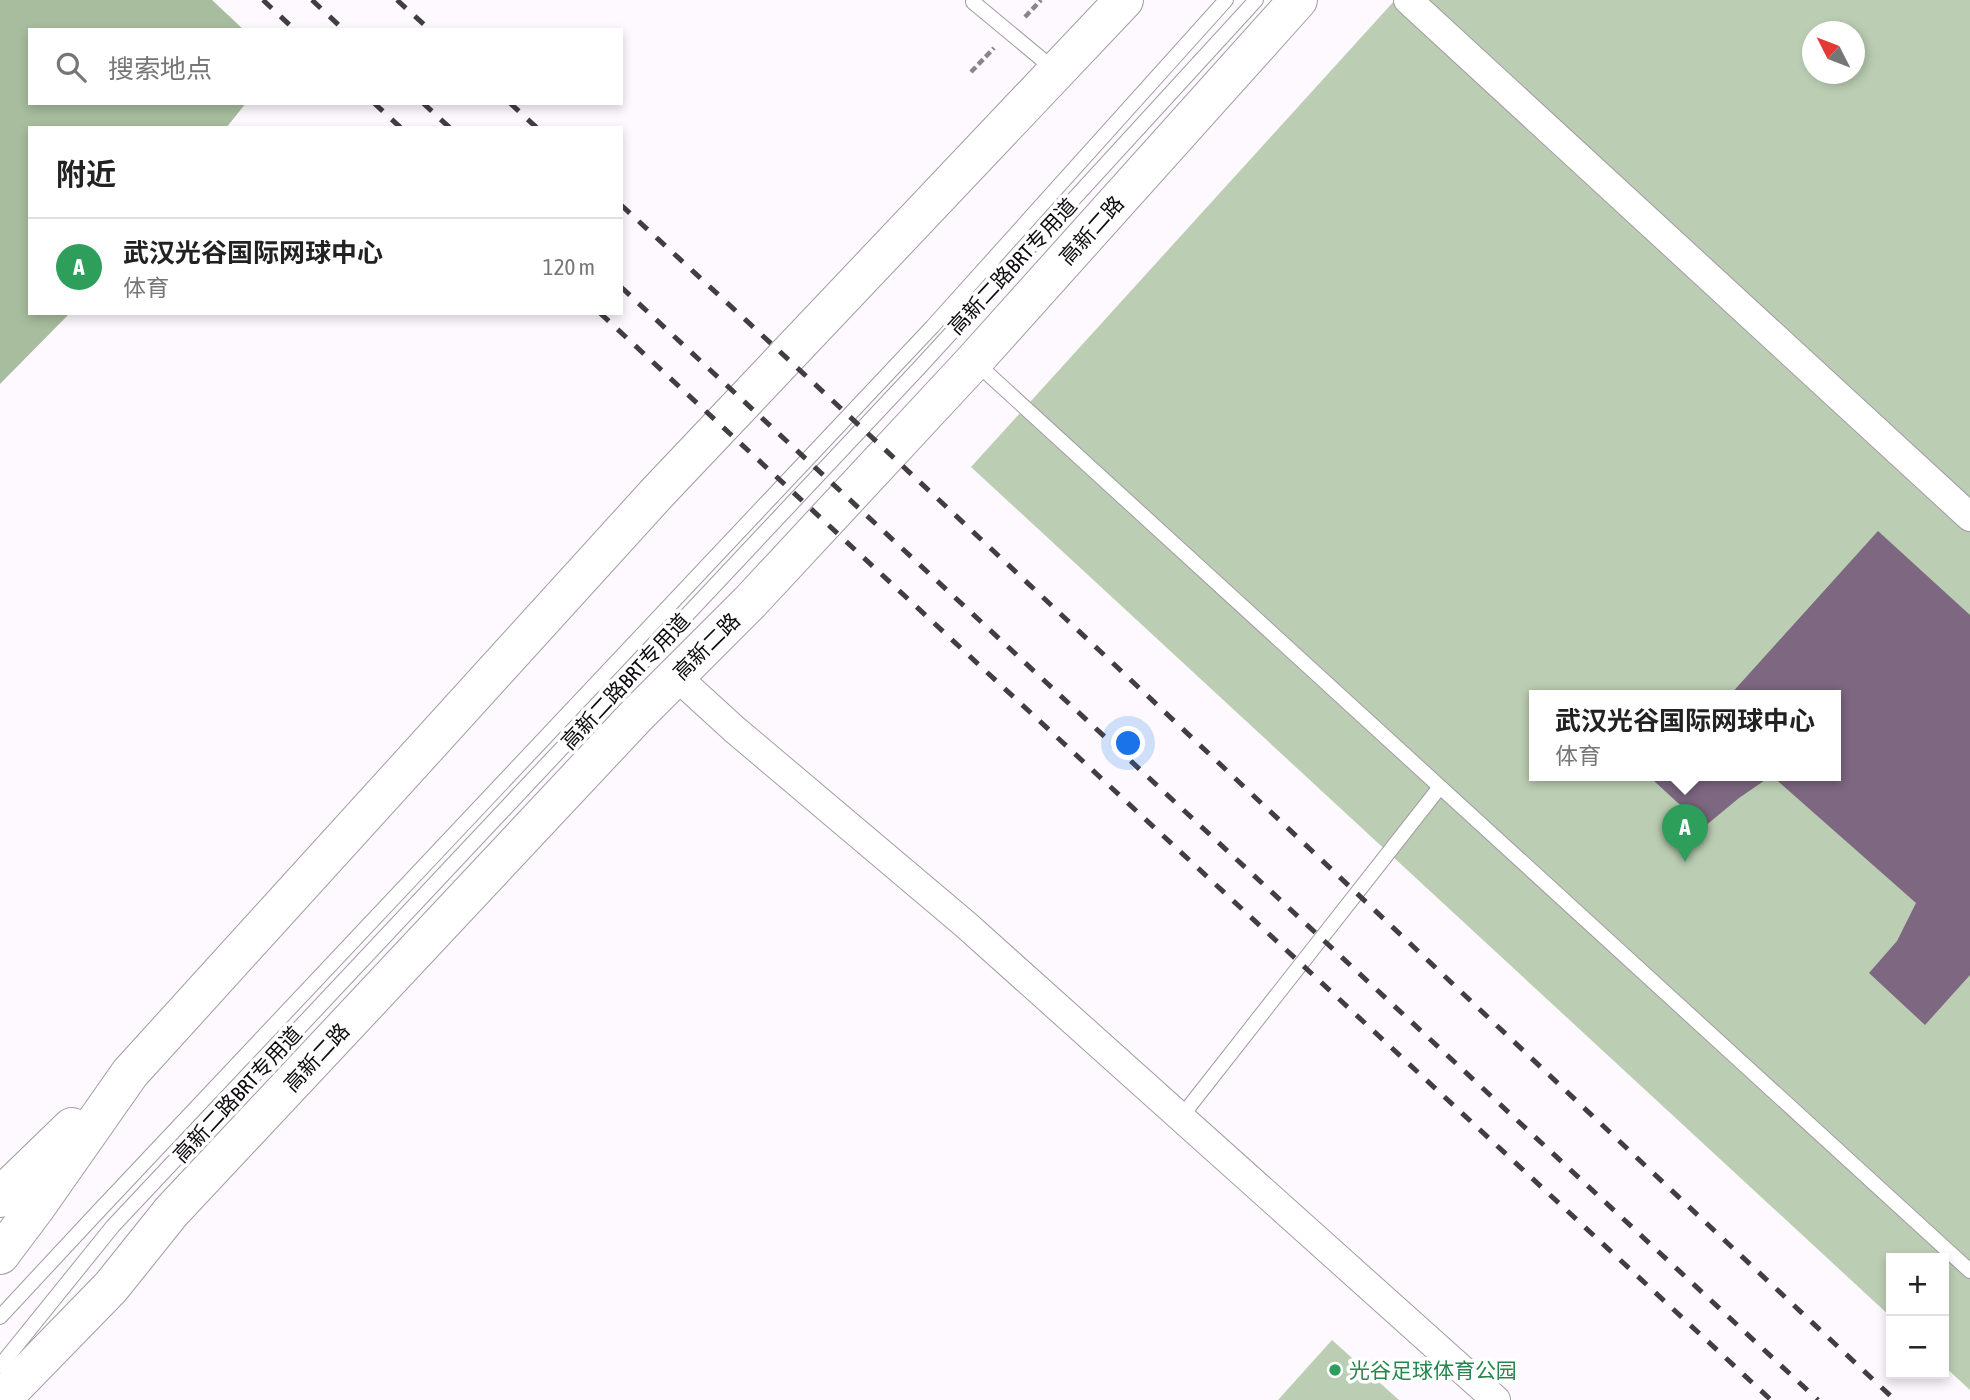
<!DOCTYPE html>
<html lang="zh">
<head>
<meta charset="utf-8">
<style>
  :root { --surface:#fff; --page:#f6f6f6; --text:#222; --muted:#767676; --line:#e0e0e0; --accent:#111827 }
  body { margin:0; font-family:"Asap Condensed","Noto Sans SC",sans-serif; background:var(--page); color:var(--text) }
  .controls { position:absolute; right:21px; bottom:21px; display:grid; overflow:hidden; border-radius:0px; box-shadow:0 4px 10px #0003 }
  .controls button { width:63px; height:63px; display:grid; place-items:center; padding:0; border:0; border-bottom:2px solid var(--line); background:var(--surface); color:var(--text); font:35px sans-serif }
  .compass { position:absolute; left:1802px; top:21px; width:63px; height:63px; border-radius:50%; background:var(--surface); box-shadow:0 4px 10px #0003; rotate:312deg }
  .you { position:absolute; left:1129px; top:744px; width:24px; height:24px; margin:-18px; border:5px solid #fff; border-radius:50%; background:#1a73e8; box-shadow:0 0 0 10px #1a73e833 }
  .badge { display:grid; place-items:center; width:46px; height:46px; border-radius:50%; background:var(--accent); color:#fff; font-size:23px; font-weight:700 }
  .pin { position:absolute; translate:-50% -58px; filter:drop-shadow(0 2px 4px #0008) }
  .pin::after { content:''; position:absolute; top:37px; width:24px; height:21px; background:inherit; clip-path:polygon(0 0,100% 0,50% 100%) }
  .popup { position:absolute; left:1529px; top:690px; width:312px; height:91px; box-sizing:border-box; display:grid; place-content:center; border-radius:0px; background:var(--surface); filter:drop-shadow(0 2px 5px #0005); font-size:23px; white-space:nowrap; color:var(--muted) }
  .popup b { font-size:26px; color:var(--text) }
  .popup::after { content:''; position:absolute; left:50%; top:100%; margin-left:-14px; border:14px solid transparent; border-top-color:var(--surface) }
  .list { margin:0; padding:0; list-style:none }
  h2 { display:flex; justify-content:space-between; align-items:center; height:91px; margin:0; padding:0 28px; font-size:30px }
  h2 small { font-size:23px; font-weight:400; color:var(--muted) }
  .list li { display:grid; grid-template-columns:46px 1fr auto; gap:21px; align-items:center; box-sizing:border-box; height:98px; padding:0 28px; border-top:2px solid var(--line) }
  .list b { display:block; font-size:26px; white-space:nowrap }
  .list p { margin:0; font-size:23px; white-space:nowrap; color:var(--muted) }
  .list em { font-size:23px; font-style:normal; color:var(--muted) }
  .icon { flex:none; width:38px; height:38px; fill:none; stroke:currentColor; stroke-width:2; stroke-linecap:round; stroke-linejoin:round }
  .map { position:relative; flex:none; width:1970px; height:1400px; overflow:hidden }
  .search { position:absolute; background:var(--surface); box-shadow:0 4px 10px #0003; left:28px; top:28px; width:595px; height:77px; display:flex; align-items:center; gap:18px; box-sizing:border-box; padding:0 24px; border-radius:0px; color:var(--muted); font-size:26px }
  .panel { position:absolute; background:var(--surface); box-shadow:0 4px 10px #0003; left:28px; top:126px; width:595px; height:189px; border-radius:0px }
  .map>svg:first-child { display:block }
</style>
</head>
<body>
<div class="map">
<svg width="1970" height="1400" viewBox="0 0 1970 1400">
  <rect width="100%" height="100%" fill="#fdf9fe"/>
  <g fill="#bbceb3" fill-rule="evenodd">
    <path d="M1395 0H1970V1390L1944 1366V1258H1891V1317L971 467ZM1812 32H1854V74H1812ZM1534 696H1836V776H1534Z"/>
    <polygon points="1332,1340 1399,1400 1278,1400"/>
  </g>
  <polygon fill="#a7bd9e" points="0,0 212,0 244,30 30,30 30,103 246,103 226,128 30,128 30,313 70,313 0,384"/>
  <g fill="#7d6781">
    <polygon points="1878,531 1970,615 1970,975 1925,1025 1869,973 1897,941 1916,903 1772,776 1836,776 1836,696 1729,696"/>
    <polygon points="1656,776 1771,776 1739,798 1704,827 1653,780"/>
  </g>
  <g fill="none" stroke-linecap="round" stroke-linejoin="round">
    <g stroke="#a29ba3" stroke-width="16">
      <g id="lane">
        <polyline points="973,2 1056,71"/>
        <polyline points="975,362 1970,1271"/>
        <polyline points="1181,1117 1440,787"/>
        <polyline points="0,1317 94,1216 932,327 1226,0"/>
        <polyline points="0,1366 113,1226 919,368 1256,0"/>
      </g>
    </g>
    <g stroke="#a29ba3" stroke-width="30">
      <g id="street">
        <polyline points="1408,0 1970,517"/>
        <polyline points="676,676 734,729 965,924 1496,1400"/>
      </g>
    </g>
    <g stroke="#a29ba3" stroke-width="40">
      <g id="primary">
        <polyline points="0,1198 12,1185 72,1127"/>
        <polyline points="0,1255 36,1207 130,1073 658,492 1124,0"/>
        <polyline points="1,1400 111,1287 171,1212 637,715 750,602 974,361 1298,0"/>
      </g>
    </g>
    <g stroke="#89868a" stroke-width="4.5" stroke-dasharray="7 3.5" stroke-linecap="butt">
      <polyline points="1025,17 1041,0"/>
      <polyline points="971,72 994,48"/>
    </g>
    <use href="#lane" stroke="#fff" stroke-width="14"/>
    <use href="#street" stroke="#fff" stroke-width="28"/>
    <use href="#primary" stroke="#fff" stroke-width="38"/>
    <g stroke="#413e41" stroke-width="5" stroke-dasharray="12 12" stroke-linecap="butt">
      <polyline points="263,0 295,30"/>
      <polyline points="312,0 344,30"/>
      <polyline points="397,0 430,30"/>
      <polyline points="374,103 401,128"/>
      <polyline points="423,103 450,128"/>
      <polyline points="510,103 537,128"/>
      <path d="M621 205C1050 599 1470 1003 1895 1400"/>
      <polyline points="621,287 1818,1400"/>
      <polyline points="600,313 1771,1400"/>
    </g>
  </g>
  <circle fill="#2e9e5b" stroke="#fff" stroke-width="2.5" cx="1335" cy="1370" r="7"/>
  <g text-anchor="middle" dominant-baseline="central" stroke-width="7" stroke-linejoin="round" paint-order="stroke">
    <g font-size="21" fill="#0e0b0e" stroke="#fff">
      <text transform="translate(1091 230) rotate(-48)">高新二路</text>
      <text transform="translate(1012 266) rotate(-47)">高新二路BRT专用道</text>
      <text transform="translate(706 646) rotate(-45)">高新二路</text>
      <text transform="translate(625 681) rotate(-47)">高新二路BRT专用道</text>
      <text transform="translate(316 1057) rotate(-47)">高新二路</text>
      <text transform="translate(237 1094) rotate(-47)">高新二路BRT专用道</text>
    </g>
    <g font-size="21" fill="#27864d" stroke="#fff" text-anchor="start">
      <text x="1349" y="1370">光谷足球体育公园</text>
    </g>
  </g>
</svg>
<div class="controls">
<button>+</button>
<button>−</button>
</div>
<svg class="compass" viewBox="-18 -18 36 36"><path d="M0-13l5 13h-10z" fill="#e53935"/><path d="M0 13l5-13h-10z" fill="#767676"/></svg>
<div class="you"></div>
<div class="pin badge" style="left:1685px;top:862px;background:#2e9e5b">A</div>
<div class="popup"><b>武汉光谷国际网球中心</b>体育</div>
<div class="search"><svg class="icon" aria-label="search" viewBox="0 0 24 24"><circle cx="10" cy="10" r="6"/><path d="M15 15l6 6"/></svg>搜索地点</div>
<section class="panel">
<h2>附近<small></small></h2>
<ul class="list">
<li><span class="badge" style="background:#2e9e5b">A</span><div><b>武汉光谷国际网球中心</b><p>体育</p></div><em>120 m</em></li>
</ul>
</section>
</div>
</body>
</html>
